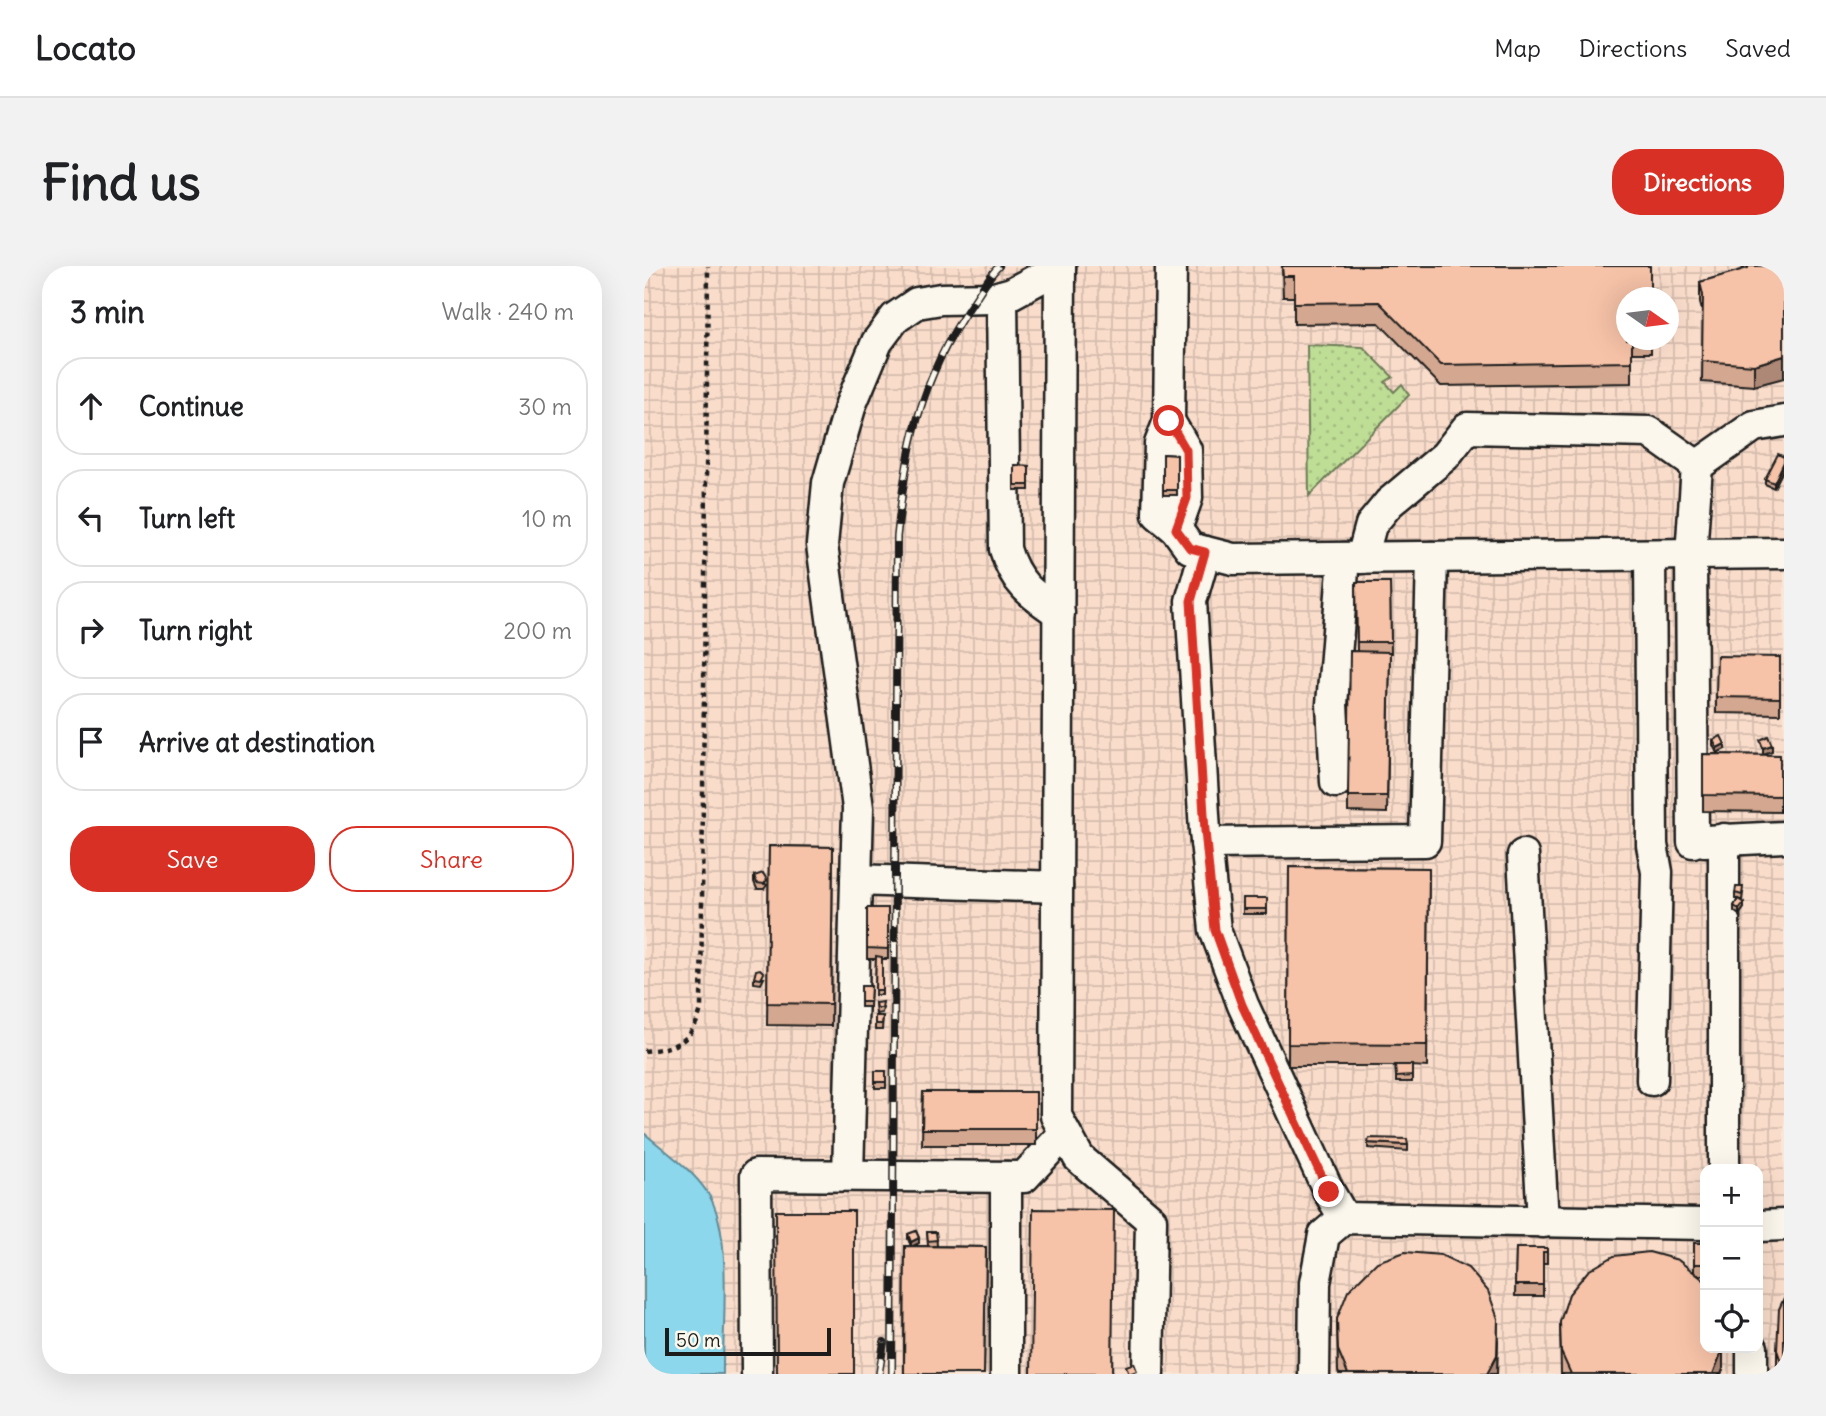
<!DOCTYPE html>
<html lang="en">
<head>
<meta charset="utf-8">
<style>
  :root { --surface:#fff; --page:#f2f2f2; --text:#202124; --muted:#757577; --line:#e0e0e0; --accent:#d93025 }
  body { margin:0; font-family:Delius,sans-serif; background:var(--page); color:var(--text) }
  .controls { position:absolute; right:21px; bottom:21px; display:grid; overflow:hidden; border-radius:14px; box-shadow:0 7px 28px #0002 }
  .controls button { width:63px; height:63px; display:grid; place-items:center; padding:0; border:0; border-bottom:2px solid var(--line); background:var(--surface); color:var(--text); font:35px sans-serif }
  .compass { position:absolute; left:972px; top:21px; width:63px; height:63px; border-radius:50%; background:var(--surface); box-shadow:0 7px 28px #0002; rotate:104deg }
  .scale { position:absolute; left:21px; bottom:18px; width:166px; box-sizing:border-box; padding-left:7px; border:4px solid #1c1c1c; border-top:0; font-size:19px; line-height:24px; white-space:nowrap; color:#1c1c1c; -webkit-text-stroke:5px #fbf7ec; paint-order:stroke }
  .stop { position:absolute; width:21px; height:21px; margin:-16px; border:5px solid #d93025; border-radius:50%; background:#fff }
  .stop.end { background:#d93025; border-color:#fff; box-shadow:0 2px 7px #0008 }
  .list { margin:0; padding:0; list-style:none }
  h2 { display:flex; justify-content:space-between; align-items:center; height:91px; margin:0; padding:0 28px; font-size:30px }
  h2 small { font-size:23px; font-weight:400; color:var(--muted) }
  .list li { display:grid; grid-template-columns:46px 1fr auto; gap:21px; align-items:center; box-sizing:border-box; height:98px; margin:0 14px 14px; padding:0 14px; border:2px solid var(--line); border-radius:28px }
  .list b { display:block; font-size:26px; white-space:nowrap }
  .list em { font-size:23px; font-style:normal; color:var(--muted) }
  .actions { display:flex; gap:14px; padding:21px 28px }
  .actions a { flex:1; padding:16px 0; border:2px solid var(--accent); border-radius:28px; text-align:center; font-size:24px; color:var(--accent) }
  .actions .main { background:var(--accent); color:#fff }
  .icon { flex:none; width:38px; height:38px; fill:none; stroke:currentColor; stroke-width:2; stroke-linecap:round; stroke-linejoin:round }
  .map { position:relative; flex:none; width:1140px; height:1108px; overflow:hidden; border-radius:28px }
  header { display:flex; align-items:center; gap:42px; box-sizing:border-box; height:98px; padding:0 35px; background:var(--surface); border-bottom:2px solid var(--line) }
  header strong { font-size:33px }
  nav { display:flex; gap:38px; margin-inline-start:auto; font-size:24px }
  .intro { display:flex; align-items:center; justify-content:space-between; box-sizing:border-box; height:168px; padding:0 42px }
  h1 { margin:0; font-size:49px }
  .button { padding:18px 32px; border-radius:28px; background:var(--accent); color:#fff; font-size:24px; font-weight:700 }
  main { display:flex; gap:42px; padding:0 42px }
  aside { flex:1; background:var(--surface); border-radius:28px; box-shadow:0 7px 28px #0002 }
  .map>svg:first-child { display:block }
</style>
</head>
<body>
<header>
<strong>Locato</strong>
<nav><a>Map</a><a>Directions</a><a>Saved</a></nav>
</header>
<div class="intro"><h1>Find us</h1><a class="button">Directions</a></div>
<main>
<aside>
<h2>3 min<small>Walk · 240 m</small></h2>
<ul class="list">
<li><svg class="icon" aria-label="ahead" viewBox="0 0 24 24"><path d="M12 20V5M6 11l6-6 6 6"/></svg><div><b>Continue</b></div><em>30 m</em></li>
<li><svg class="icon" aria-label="left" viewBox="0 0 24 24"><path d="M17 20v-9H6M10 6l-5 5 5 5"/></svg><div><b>Turn left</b></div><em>10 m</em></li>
<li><svg class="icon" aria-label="right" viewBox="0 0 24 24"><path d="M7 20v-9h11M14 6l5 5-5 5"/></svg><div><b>Turn right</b></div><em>200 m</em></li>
<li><svg class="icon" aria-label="arrive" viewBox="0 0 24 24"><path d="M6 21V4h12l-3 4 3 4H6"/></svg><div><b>Arrive at destination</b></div></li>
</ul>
<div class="actions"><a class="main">Save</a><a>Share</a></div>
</aside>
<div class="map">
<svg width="1140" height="1108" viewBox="0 0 1140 1108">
  <defs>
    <pattern id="industrial-grid" width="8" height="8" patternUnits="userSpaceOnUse" patternTransform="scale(1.75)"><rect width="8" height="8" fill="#f9dcca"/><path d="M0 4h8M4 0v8" fill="none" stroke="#d5bcad"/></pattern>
    <pattern id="grass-dots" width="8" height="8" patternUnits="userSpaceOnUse" patternTransform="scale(1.75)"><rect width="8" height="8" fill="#bedd95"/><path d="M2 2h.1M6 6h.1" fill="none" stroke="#a3bd80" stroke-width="1.8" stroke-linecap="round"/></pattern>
  </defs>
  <rect width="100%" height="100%" fill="#fae7d8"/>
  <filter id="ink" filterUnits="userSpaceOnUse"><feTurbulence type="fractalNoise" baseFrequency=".0143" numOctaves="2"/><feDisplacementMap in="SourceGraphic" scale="14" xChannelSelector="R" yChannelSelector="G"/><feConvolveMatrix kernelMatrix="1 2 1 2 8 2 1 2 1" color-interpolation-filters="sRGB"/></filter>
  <g filter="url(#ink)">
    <path fill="url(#industrial-grid)" fill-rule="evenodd" d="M0 0H1140V1108H79L80 995 74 954 64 927 38 899 0 867ZM982 32H1024V74H982ZM1061 903H1114V1082H1061Z"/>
    <polygon fill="url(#grass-dots)" stroke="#6d7c58" stroke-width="2" points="663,79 719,81 749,111 741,116 750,126 758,118 765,129 665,230"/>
    <path fill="#8cd7ec" stroke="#5f8c99" stroke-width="2" d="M0 867C21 885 48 903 63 926 90 965 78 1061 79 1108H0Z"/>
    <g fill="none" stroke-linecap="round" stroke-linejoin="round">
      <g stroke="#1c1c1c" stroke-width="35">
        <g id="minor">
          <polyline points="416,0 412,850 435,892 507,954 504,1108"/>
          <polyline points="527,0 525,155 516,178 514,248 532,263 546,282 589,293 1140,287"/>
          <path d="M358 30 361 283C371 317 387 328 415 347"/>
          <polyline points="525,155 542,184 543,232 532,263"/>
          <polyline points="561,286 547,335 561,565 571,664 599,739 685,926 700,952"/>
          <polyline points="1006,289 1008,579 1013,606 1008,814"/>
          <polyline points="718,292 727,259 745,237 801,190 823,162 1005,166 1053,200"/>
          <polyline points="692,516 688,438 700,292"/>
          <polyline points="1080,573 1080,903"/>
          <polyline points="1061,575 1140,571"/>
          <polyline points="1049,576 1047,289 1053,200 1110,160 1140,155"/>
          <polyline points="562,577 781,575 788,291"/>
          <polyline points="879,589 899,956"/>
          <polyline points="212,614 413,621"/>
          <polyline points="204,909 214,542 178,279 184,217 207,138 233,76 251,52 273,37 297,33 350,32 368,27 416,1"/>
          <polyline points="1114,960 1140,959"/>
          <polyline points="1108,1082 1108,1108"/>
          <polyline points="113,1108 112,909 380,911 420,868"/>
          <polyline points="362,1108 362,911"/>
          <polyline points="670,1108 671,1017 680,969 700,952 1061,958"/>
        </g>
      </g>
      <path stroke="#1c1c1c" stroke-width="4.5" stroke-dasharray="5 5" stroke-linecap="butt" d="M0 785C33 782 48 776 57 743L64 0"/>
      <use href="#minor" stroke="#fbf7ec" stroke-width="30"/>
      <g stroke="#1c1c1c" stroke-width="8">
        <g id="rail">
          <polyline points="235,1108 240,1076"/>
          <path d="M248 1108 253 271C262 184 276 113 327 39 336 26 344 11 355 0"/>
        </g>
      </g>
      <use href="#rail" stroke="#fbf7ec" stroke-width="5" stroke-dasharray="16" stroke-linecap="butt"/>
    </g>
    <g fill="#d4a890" stroke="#1c1c1c" stroke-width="2">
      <polygon points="638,0 983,74 1007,74 1007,87 988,87 988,117 797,120 735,57 650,58 650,31 639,31"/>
      <polygon points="1098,0 1140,0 1110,120 1058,116 1059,48 1056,37 1056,16 1099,4"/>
      <polygon points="519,188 533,189 533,229 519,229"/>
      <polygon points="1140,191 1140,202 1130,222 1121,218 1121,213"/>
      <polygon points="370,199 385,200 385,224 370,224"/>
      <polygon points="712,316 746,316 747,387 746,387 743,547 704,546 704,530 713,385"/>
      <polygon points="1136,391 1136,448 1072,447 1072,431"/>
      <polygon points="1069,474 1081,483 1073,487 1069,479"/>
      <polygon points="1059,488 1136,489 1136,546 1059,545"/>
      <polygon points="125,580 189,581 187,760 123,759"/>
      <polygon points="645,601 785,602 783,801 768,800 768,816 752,816 752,800 644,800"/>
      <polygon points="110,610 123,619 120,623 113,623 110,616"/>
      <polygon points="1091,627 1099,627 1098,634 1094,634 1100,642 1095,649 1090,645 1090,640 1094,633 1091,633"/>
      <rect x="599" y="632" width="24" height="16"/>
      <polygon points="223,642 244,642 244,693 238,693 238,729 231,729 232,693 223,693"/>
      <polygon points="110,712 120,712 117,718 110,717"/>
      <polygon points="217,720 227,720 226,741 217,741"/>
      <polygon points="231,737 239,742 238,747 232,748"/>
      <polygon points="231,750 239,750 238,764 231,764"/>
      <rect x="231" y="805" width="11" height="17"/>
      <polygon points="279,826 392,826 392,879 278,879"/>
      <polygon points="724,877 764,879 764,885 724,882"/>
      <polygon points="272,965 275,972 275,977 269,980 284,980 283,966 292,966 293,980 289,980 342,981 340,1108 260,1108 261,980 267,980 264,973 264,968"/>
      <polygon points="1050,977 1061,977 1061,1009 1053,1009 1079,1103 1077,1108 917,1108 916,1056 1050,1007"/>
      <polygon points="872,982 903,982 903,997 899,997 899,1030 871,1030"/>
      <polygon points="1140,1032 1140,1108 1134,1108 1133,1105 1133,1084"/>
      <polygon points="693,1053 854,1074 853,1108 695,1108 694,1105"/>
    </g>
    <g fill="#ad8876" stroke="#1c1c1c" stroke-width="2">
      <polygon points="1140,90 1140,112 1110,120 1110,99"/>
      <polygon points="1140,196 1140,202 1130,222 1130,217"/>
      <polygon points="1081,478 1081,483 1073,487 1073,482"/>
      <polygon points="1128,479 1128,485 1119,488 1119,482"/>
      <polygon points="1100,637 1100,642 1095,649 1095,643"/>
      <polygon points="275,972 275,977 267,981 267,976"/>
      <polygon points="854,1053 853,1108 843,1108"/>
      <polygon points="1079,1082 1079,1103 1077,1108 1069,1108"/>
    </g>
    <g fill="#f7c3a8" stroke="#1c1c1c" stroke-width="2">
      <polygon points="638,0 1006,0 1006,32 983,32 983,74 988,74 988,96 797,99 735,36 650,37 650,10 639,10"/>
      <polygon points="1104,0 1140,0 1140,90 1110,99 1058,95 1059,29 1056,16 1104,2"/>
      <polygon points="519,188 533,189 533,224 519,224"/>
      <polygon points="1134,188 1140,191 1140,196 1130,217 1121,213"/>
      <polygon points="370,199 385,200 385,219 370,219"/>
      <polygon points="712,316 746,316 747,376 713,376"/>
      <polygon points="706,385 746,386 743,530 704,530"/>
      <polygon points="1073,390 1136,391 1136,432 1072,431"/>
      <polygon points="1077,470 1081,478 1073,482 1069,474"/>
      <polygon points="1124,470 1128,479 1119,482 1116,474"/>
      <polygon points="1059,488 1136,489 1136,530 1059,529"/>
      <polygon points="125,580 189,581 187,738 123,737"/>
      <polygon points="645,601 785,602 783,779 644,778"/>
      <polygon points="119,607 123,614 120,618 113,617 110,610"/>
      <polygon points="1092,621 1099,621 1098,629 1091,627"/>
      <rect x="599" y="632" width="24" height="11"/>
      <polygon points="1094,633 1100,637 1095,643 1090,640"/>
      <polygon points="223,642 244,642 244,683 223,682"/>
      <polygon points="232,690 238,691 238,724 231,724"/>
      <polygon points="116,703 120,707 117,713 110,712 112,704"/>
      <polygon points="217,720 227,720 226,736 217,736"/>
      <polygon points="239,736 238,742 232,742 231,737"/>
      <polygon points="231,750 239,750 238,758 231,758"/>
      <polygon points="751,799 768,799 768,810 752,811"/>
      <rect x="231" y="805" width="11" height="11"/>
      <polygon points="279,826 392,826 392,863 278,863"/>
      <polygon points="725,872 763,873 764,879 724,877"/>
      <polygon points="389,943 470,944 468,1108 387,1108"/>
      <polygon points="132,945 210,945 210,1108 133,1108"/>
      <polygon points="272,965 275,972 267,976 264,968"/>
      <polygon points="283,966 292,966 293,974 284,975"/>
      <rect x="1050" y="977" width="11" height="21"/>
      <polygon points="261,980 342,981 340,1108 260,1108"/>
      <polygon points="872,982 903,982 903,986 899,986 899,1019 871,1019"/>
      <polygon points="761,986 797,989 824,1002 844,1025 854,1053 853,1089 843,1108 704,1108 694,1084 693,1053 704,1025 733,996"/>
      <polygon points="1005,986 1034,994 1061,1015 1061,1082 1079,1082 1069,1108 927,1108 917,1086 916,1056 925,1028 944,1005 970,990"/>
      <polygon points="1140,1032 1140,1104 1133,1084 1135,1043"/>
      <polygon points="490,1097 493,1105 485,1108 482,1100"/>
    </g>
  </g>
  <g fill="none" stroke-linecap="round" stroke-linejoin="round" filter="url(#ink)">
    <polyline stroke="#d93025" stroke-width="9" points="525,155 542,184 543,232 532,263 546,282 561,286 547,335 561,565 571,664 598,739 685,926"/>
  </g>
</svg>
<div class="controls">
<button>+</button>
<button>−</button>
<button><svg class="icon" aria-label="locate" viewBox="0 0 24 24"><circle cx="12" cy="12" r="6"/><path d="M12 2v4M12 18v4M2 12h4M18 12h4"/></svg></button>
</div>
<svg class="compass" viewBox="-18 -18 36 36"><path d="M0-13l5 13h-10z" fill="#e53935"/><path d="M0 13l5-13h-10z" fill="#757577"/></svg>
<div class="scale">50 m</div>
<div class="stop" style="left:525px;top:155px"></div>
<div class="stop end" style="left:685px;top:926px"></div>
</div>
</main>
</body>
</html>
